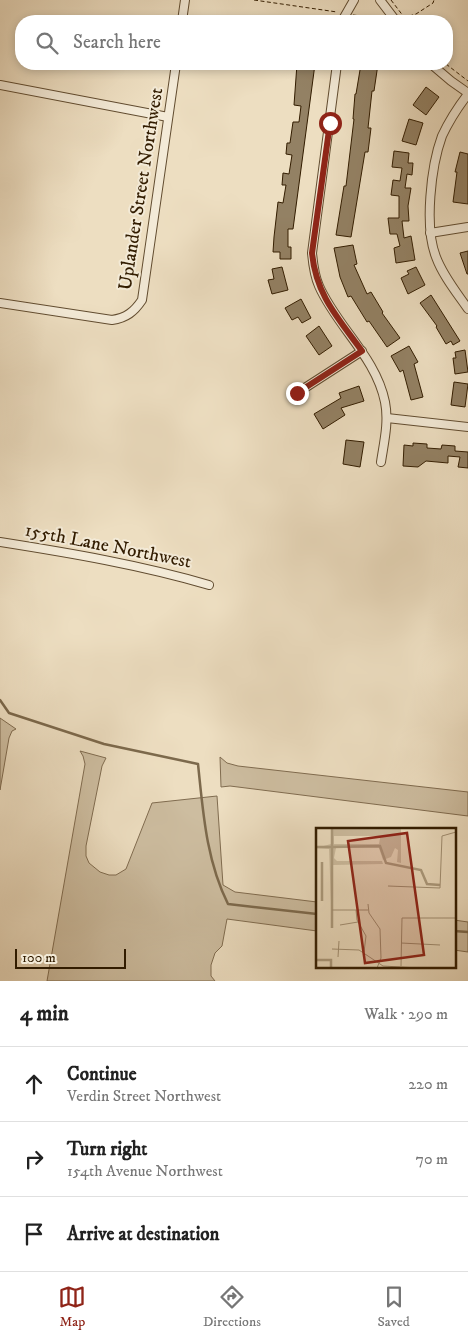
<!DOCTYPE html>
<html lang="en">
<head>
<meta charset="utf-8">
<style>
  :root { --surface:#fff; --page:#f2f2f2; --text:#222; --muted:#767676; --line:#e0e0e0; --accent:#8f2418 }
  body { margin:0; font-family:"IM FELL DW Pica",serif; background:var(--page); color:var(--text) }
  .scale { position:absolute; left:15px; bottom:12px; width:111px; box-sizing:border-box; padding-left:5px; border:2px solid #321c00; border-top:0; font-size:14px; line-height:18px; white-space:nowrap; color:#321c00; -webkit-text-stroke:4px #f3ead7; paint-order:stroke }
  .stop { position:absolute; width:15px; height:15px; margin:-11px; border:4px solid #8f2418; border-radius:50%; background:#fff }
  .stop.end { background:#8f2418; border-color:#fff; box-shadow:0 1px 5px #0008 }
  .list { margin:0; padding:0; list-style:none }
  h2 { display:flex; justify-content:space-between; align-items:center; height:65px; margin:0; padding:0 20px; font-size:21px }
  h2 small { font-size:16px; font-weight:400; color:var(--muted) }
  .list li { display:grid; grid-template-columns:32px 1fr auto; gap:15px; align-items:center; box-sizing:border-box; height:75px; padding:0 20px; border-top:1px solid var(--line) }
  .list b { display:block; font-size:19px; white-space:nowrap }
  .list p { margin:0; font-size:16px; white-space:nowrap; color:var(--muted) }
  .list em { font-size:16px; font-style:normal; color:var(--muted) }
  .icon { flex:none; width:28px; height:28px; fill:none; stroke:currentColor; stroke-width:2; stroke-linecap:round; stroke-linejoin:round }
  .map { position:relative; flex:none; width:468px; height:981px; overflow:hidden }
  .search { position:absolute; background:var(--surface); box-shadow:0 2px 8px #0003; left:15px; right:15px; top:15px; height:55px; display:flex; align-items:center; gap:12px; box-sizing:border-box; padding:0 18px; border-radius:20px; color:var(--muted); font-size:19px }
  .sheet { height:290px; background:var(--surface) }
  nav { display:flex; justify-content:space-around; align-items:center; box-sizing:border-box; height:70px; border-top:1px solid var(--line); background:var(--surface); font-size:14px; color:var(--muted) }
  nav a { display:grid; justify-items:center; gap:2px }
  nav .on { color:var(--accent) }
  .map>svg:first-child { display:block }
</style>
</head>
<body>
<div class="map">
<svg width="468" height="981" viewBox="0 0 468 981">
  <rect width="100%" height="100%" fill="#eddec1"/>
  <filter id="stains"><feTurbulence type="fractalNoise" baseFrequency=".004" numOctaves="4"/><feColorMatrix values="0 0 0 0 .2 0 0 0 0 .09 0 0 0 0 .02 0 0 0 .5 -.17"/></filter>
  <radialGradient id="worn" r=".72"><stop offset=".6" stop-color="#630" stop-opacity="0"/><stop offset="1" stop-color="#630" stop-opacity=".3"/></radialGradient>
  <g fill="#cdbda0" stroke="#806c50">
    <polygon points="0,718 16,729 12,731 9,738 0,790"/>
    <polygon points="80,751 106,758 102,766 86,846 86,856 89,863 100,872 109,875 116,875 126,869 152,803 217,796 223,885 235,892 317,902 317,931 227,919 222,946 215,953 211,965 211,976 215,981 47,981 85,764 83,756"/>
    <polygon points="220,757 227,763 238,766 468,792 468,816 230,786 221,787"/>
    <polygon points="454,920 468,922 468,952 454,950"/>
  </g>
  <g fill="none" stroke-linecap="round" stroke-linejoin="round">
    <g stroke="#7c694c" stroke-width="2.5">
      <path d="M0 700 9 713 104 744 198 764C203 811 206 860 228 904L317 914"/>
      <polyline points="454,931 468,932"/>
    </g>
  </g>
  <g fill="#938164" stroke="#321c00">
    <polygon points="297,64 315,64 293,229 288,229 288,247 291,247 291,259 280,259 280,252 273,252 274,237 278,202 283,203 286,185 282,185 283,173 289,174 292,155 286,154 287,143 290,143 293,122 299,122 301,106 294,105"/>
    <polygon points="361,64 378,64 374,91 372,91 368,128 371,128 368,152 365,152 351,237 336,235 344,186 346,186 354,119 353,119 355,94 356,94"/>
    <polygon points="426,87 439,97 426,115 413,105"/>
    <polygon points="409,119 423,123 416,145 402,141"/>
    <polygon points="394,151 409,153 408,163 413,163 412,175 407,174 405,188 411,188 408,206 409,221 402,221 404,238 411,236 415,260 396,263 394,248 400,246 397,234 390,234 388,218 399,218 399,196 391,195 393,180 400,181 402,168 392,167"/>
    <polygon points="460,152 468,154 468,204 453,202 457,172 455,172"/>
    <polygon points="353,245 357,264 354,265 367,294 371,292 383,312 382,313 400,338 387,347 369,321 367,322 351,296 348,297 340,277 334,248"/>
    <polygon points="468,251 468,274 467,274 460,253"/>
    <polygon points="282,267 288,290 272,294 268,280 274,279 272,269"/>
    <polygon points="416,267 425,285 408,294 401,278 409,274 407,271"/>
    <polygon points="431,295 460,341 453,345 451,341 446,344 436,327 437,326 420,303"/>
    <polygon points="301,299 311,318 302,323 298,317 292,320 285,308"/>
    <polygon points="319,326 332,346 319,355 306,336"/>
    <polygon points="409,346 418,362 414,364 423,397 411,400 403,370 400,372 391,356"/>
    <polygon points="465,350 468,372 455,374 453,358 456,358 455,352"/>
    <polygon points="454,382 468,384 465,407 451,405"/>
    <polygon points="359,386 364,401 341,408 345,415 323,429 314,414 341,398 339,393"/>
    <polygon points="346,440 364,442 360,467 343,464"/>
    <polygon points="413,443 427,444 427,448 441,449 442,445 455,446 455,451 468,452 468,468 458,467 460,457 448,456 448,463 426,461 418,467 403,466 404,445 413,446"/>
  </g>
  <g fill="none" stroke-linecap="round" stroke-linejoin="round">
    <g stroke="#614c30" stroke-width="10">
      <g id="street">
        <polyline points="380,0 396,21"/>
        <polyline points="182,21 185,0"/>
        <polyline points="342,21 354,0"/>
        <path d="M337 64 312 253C313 264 314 275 319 286 337 327 376 357 385 402 389 422 384 442 381 462"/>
        <polyline points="431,64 451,81 468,93"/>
        <polyline points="0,85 168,117"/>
        <path d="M468 94C458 107 449 121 442 136 431 166 424 227 436 257 443 276 457 293 468 309"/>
        <polyline points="430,233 468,227"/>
        <path d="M0 303 112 320C126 318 134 312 142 300L176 64"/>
        <polyline points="297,393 362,351"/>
        <polyline points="387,418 468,427"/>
        <path d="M0 542C70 553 141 565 209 585"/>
      </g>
    </g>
    <g stroke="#321c00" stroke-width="1" stroke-dasharray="4 2.5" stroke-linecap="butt">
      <polyline points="254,0 337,12"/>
      <polyline points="391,0 407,21"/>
      <polyline points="353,15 384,19"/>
      <polyline points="403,18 416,14 433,3 434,0"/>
      <polyline points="446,64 468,81"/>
    </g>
    <use href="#street" stroke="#f3ead7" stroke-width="8"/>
  </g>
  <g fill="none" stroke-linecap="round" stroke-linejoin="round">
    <path stroke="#8f2418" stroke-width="6" d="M297 393 362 351C338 318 316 295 312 253L330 123"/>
  </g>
  <g text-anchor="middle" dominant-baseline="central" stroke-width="4" stroke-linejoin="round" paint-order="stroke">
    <g font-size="19" fill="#321c00" stroke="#f3ead7">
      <text transform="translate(141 189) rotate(-81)">Uplander Street Northwest</text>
      <text transform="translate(108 546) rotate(11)">155th Lane Northwest</text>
    </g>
  </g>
  <g transform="translate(316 828)">
    <rect width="140" height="140" fill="#eddec1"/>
    <path d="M15 0H85V35L81 34 82 22 79 20 75 29 67 32 63 20H20L18 30 21 33H66L67 36 17 37 15 74 13 21 0 20 15 16ZM18 8H64V10L63 16H18Z" fill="#cdbda0" fill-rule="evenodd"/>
    <path fill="none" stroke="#ad9c7f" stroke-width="2.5" d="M0 19H16V0M6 34V73M16 100V19L64 18 70 35 105 42 111 56 124 57M0 132H15V140"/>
    <path fill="none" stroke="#a29074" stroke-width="1" d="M72 58 124 60 126 8 140 4M52 76 53 85 64 101 65 130 61 140M16 82H52M40 82 41 92 50 108 48 124M24 97 42 94M85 115 124 117M16 121 43 122 67 138 102 140M22 129 23 113M85 138 86 90H140"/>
    <path fill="#8f2418" fill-opacity="0.15" stroke="#8f2418" stroke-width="2.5" d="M91 5 108 127 49 135 32 13Z"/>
    <rect width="140" height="140" fill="none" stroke="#321c00" stroke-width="2.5"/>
  </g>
  <rect width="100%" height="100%" filter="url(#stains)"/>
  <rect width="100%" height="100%" fill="url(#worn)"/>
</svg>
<div class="scale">100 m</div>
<div class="stop" style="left:330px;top:123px"></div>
<div class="stop end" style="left:297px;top:393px"></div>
<div class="search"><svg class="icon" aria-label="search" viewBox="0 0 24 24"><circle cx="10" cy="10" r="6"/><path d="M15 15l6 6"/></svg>Search here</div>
</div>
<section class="sheet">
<h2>4 min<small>Walk · 290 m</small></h2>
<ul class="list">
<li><svg class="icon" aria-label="ahead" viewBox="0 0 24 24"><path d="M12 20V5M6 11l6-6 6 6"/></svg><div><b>Continue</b><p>Verdin Street Northwest</p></div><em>220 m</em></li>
<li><svg class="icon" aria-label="right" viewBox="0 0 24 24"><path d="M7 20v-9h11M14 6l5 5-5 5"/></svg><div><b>Turn right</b><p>154th Avenue Northwest</p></div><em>70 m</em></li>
<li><svg class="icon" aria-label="arrive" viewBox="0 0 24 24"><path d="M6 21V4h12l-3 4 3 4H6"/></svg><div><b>Arrive at destination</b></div></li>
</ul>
</section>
<nav>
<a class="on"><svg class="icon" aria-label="map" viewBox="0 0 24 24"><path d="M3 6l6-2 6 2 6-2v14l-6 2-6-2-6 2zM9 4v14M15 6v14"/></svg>Map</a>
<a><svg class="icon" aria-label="directions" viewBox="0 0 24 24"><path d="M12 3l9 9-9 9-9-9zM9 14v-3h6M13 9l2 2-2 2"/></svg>Directions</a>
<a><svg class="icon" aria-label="saved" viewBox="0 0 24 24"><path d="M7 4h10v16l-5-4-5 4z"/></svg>Saved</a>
</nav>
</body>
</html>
